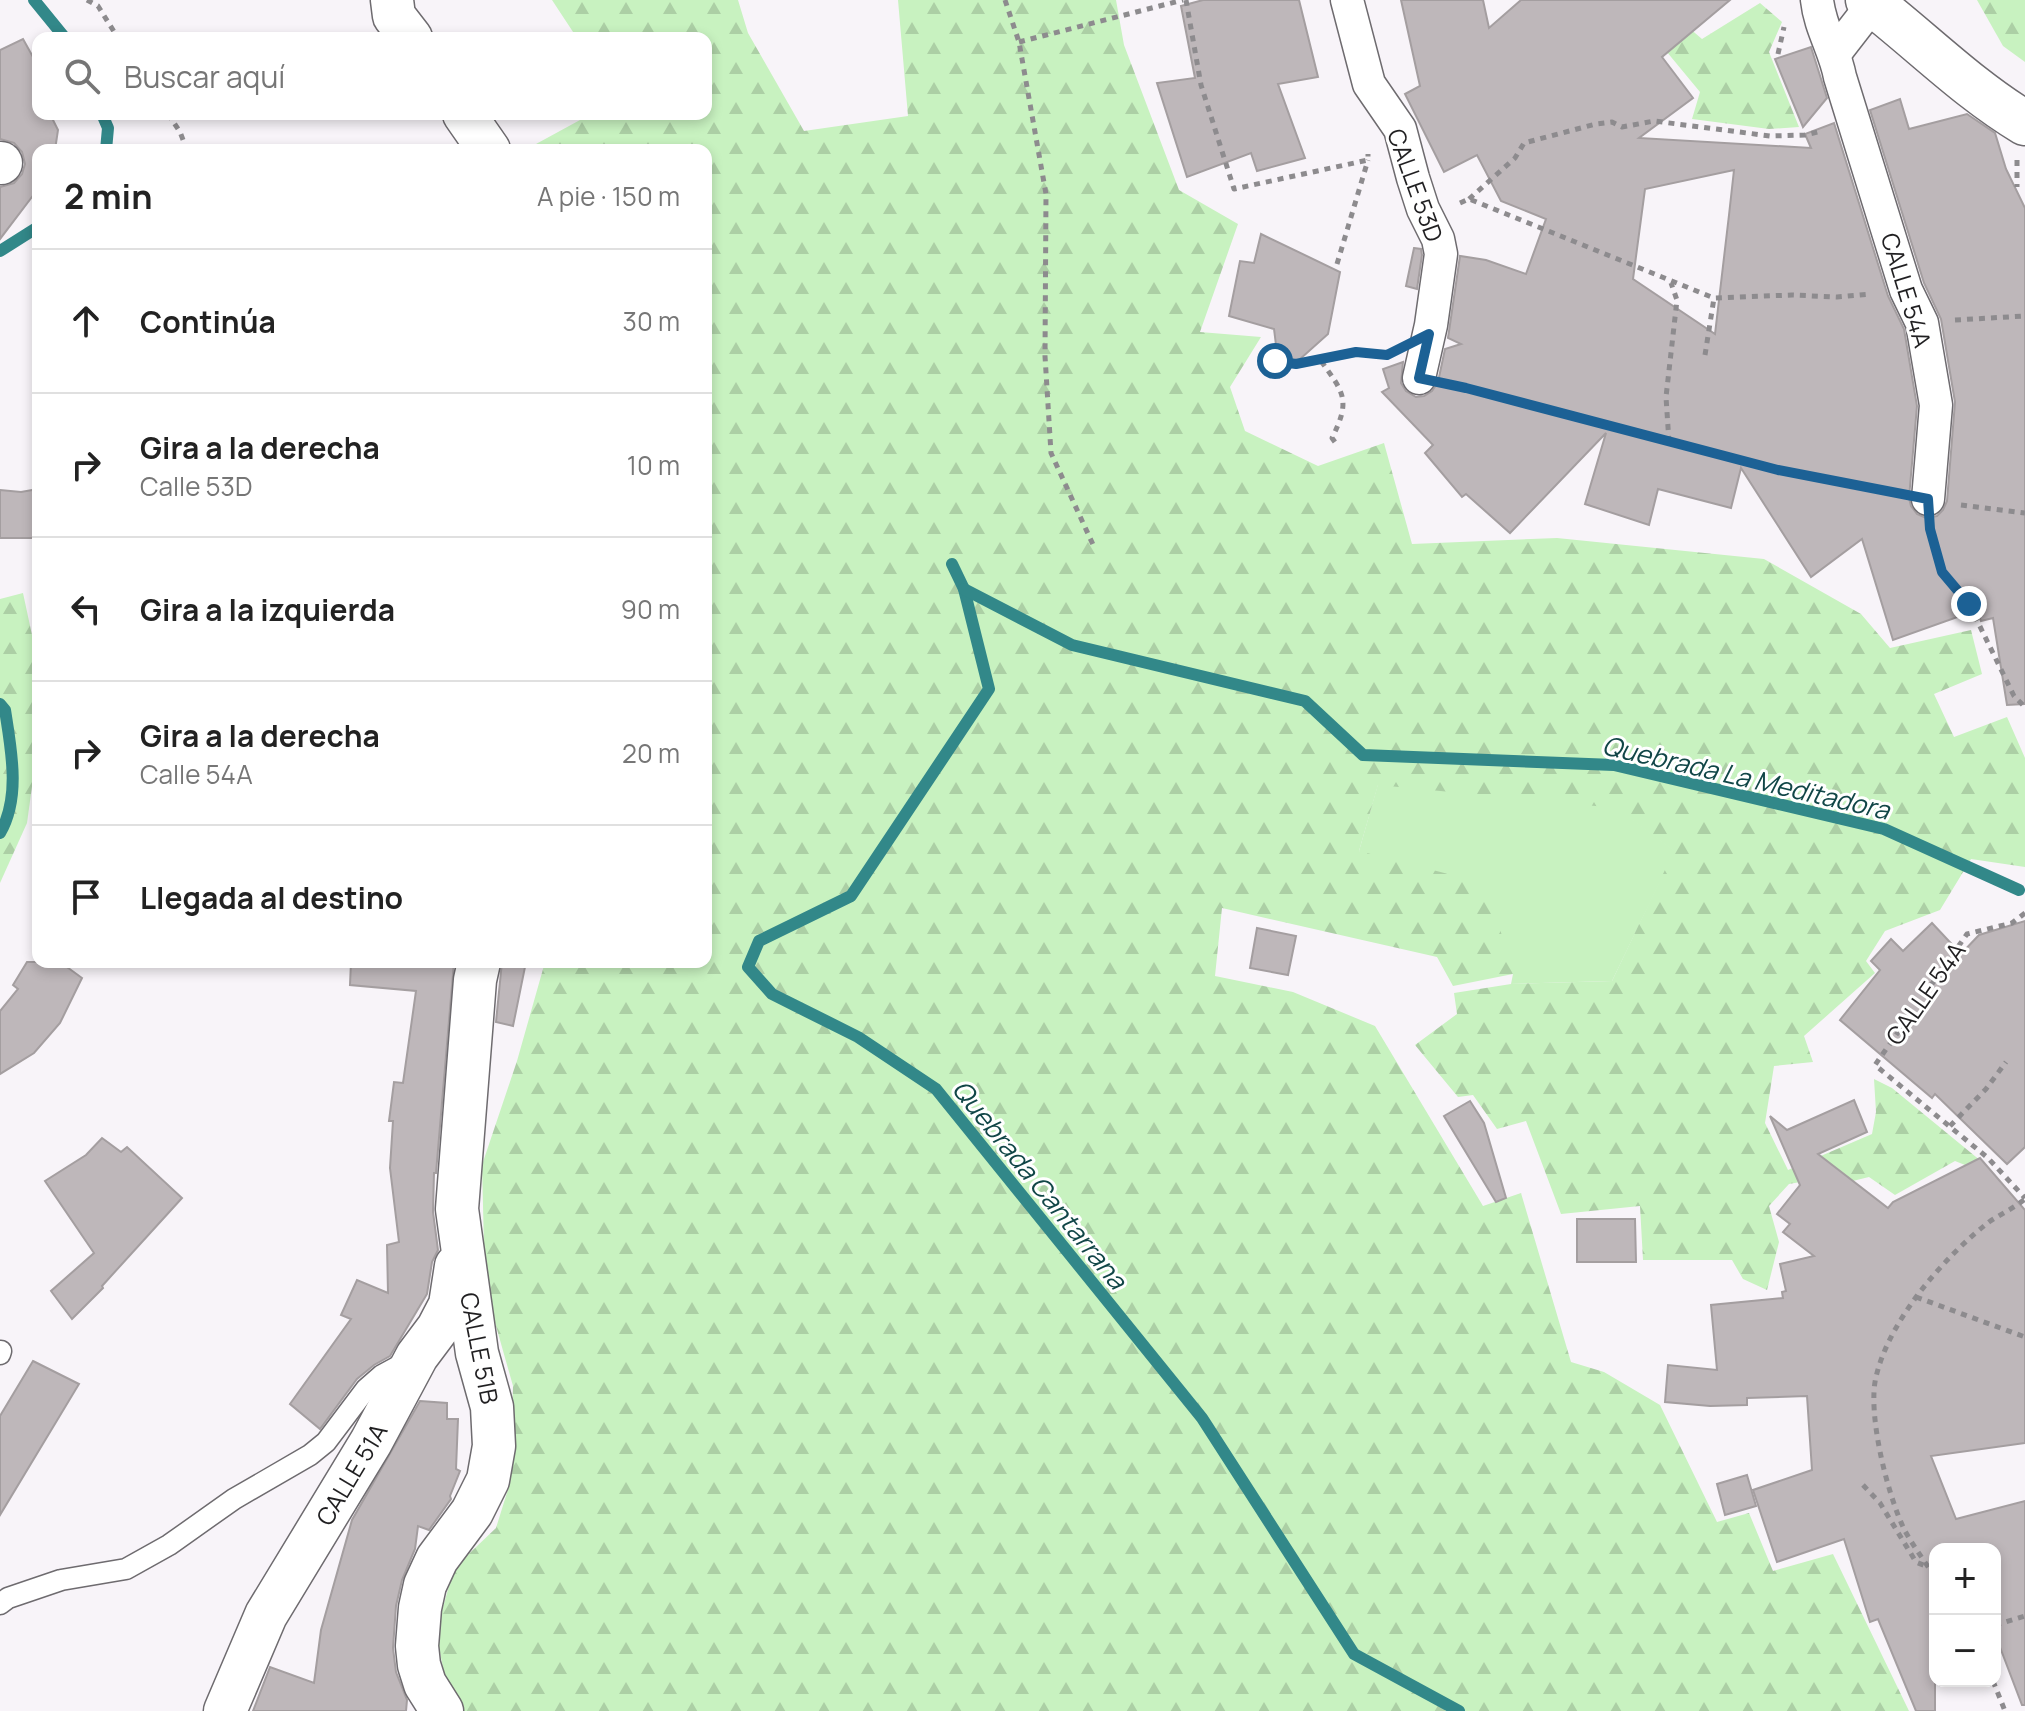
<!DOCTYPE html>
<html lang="es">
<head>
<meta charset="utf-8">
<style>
  :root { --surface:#fff; --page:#f2f2f2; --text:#222; --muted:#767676; --line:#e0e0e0 }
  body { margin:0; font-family:Manrope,sans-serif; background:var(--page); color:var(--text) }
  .controls { position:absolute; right:24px; bottom:24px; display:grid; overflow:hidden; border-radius:16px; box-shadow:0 4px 12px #0003 }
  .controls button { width:72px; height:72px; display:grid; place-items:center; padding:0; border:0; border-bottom:2px solid var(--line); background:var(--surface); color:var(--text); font:40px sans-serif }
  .stop { position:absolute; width:24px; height:24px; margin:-18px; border:6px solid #1c6195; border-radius:50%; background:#fff }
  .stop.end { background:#1c6195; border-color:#fff; box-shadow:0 2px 8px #0008 }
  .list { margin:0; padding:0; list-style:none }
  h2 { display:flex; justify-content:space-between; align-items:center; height:104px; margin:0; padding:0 32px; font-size:34px }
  h2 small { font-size:26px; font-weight:400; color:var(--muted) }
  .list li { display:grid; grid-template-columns:52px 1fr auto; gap:24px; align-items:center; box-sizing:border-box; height:144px; padding:0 32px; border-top:2px solid var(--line) }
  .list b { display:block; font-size:30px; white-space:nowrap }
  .list p { margin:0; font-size:26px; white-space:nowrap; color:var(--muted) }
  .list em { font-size:26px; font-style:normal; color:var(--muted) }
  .icon { flex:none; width:44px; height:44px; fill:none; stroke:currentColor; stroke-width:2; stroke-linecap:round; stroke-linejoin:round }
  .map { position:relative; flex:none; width:2025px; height:1711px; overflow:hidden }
  .search { position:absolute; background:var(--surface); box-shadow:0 4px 12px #0003; left:32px; top:32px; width:680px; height:88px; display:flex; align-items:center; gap:20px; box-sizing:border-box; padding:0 28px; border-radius:16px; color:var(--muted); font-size:30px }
  .panel { position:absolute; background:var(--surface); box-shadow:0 4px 12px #0003; left:32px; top:144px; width:680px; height:824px; border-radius:16px }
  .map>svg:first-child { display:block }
</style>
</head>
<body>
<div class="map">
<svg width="2025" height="1711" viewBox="0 0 2025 1711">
  <defs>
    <pattern id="forest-firs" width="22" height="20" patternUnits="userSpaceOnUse" patternTransform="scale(2)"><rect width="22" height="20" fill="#c8f2c0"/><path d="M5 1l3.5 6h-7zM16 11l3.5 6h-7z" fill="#accfa5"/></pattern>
  </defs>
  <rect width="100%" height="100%" fill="#f8f4f9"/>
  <polygon fill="#c8f2c0" points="1378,784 1616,807 1675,851 1612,981 1511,984 1513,974 1359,851"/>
  <g fill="url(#forest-firs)">
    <polygon points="552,0 738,0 748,33 804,131 908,116 898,0 1116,0 1124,45 1179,190 1238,224 1200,332 1261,337 1230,387 1245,431 1318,466 1384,443 1412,544 1557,538 1764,559 1861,614 1890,648 1971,630 1982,674 1934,694 1954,737 2007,717 2025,758 2025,867 1971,859 1940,910 1885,931 1866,961 1875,973 1804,1036 1813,1062 1774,1066 1765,1123 1788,1170 1872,1134 1876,1112 1874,1079 1892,1088 1987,1166 1975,1169 1955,1161 1895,1195 1869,1177 1820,1189 1806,1181 1789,1184 1769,1206 1779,1242 1767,1290 1743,1279 1732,1260 1643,1260 1640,1206 1561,1214 1526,1121 1497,1129 1473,1095 1458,1097 1415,1045 1457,1014 1454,993 1511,984 1612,981 1674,851 1616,808 1378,785 1359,851 1487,884 1513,974 1453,986 1437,957 1222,908 1215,976 1293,992 1375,1026 1483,1206 1521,1193 1571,1362 1604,1372 1660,1405 1717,1522 1749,1513 1773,1571 1833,1554 1909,1711 462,1711 445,1678 436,1632 454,1568 496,1528 510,1483 513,1386 485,1287 482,1165 517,1061 545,962 706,962 706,150 525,150 591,114 706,114 706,38 577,38"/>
    <polygon points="1977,0 2025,0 2025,62 2003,46"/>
    <polygon points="1760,3 1782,22 1769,52 1799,127 1769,129 1692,119 1700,92 1657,40 1681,21 1702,39"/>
    <polygon points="23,593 38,663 38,743 27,823 0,883 0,599"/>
  </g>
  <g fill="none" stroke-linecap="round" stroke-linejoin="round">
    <g stroke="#328889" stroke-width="12">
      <polyline points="34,0 65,38"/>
      <polyline points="102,114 108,128 106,150"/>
      <polyline points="0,251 38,227"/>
      <polyline points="952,564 964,589 989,689 851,896 759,941 748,967 772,994 858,1037 936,1089 1202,1418 1354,1654 1459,1711"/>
      <polyline points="964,589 1072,645 1305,701 1363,755 1614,765 1884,829 2019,890"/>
      <path d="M0 704 5 710C11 749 21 797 0 833"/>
    </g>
  </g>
  <g fill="#beb7ba" stroke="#a49ea0" stroke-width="2" fill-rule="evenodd">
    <polygon points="1203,0 1299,0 1318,77 1278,84 1305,158 1257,171 1251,153 1187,177 1157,83 1195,78 1181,6"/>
    <path d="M1401 0H1483L1489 28 1521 0H1730L1662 57 1693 98 1639 138 1811 148 1805 134 1834 123 1888 296 1904 329 1917 406 1909 498 1911 506 1917 514 1926 518 1937 516 1943 510 1947 501 1955 402 1941 319 1924 283 1870 110 1900 99 1909 129 1967 114 1995 133 2006 169 2025 208V704L2007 705 1993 618 1981 621 1977 610 1893 640 1862 539 1811 577 1741 468 1731 508 1658 489 1649 525 1585 504 1606 433 1510 533 1466 494 1462 497 1425 453 1433 445 1382 392 1389 388 1383 369 1403 362 1401 383 1406 391 1416 397 1424 396 1432 391 1438 382 1445 349 1461 344 1448 338 1460 256 1486 260 1526 274 1546 219 1501 201 1477 155 1444 172 1405 94 1420 86ZM1734 170 1729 215 1715 334 1633 279 1645 189Z"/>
    <polygon points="23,39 38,66 38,114 50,114 58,130 55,150 38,150 38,189 0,239 0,187 14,183 22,174 25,164 22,152 14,143 0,139 0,50"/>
    <polygon points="1811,47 1827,98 1803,127 1775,59"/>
    <polygon points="1261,234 1340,272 1328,334 1280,377 1274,329 1229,316 1240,261 1254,263"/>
    <polygon points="1414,248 1421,249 1422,255 1417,289 1406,286"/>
    <polygon points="38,489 38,538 0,538 0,490 21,492"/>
    <polygon points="2025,921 2025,1147 2007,1164 1935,1094 1932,1098 1840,1020 1880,970 1871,961 1891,939 1903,951 1932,923 1961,954 1979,935"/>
    <polygon points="1257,928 1296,936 1288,975 1250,968"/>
    <polygon points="27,962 60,962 82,978 60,1023 34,1053 0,1074 0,1011 18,989 13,985"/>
    <polygon points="351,962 454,962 436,1173 434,1173 433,1212 438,1250 432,1262 427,1294 390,1356 374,1365 357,1379 320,1429 290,1404 351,1319 341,1315 357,1280 388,1293 387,1245 399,1242 390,1168 393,1121 389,1121 394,1082 403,1083 416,991 350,985"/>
    <polygon points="502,962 526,962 513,1026 496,1022"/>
    <polygon points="1854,1100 1867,1132 1818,1154 1888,1208 1893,1202 1980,1158 2025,1210 2025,1443 1931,1456 1956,1519 2025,1501 2025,1705 2022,1705 1995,1634 1995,1549 1935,1549 1935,1711 1916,1711 1878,1619 1870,1622 1844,1539 1777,1562 1753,1490 1812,1470 1807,1396 1747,1398 1747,1405 1710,1406 1665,1402 1668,1365 1717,1370 1711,1305 1783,1298 1782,1292 1786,1291 1780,1264 1814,1256 1783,1232 1790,1224 1777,1214 1800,1185 1770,1116 1787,1130"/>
    <polygon points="1470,1101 1484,1123 1506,1198 1496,1202 1444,1116"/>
    <polygon points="102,1138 121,1152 127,1147 182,1198 102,1286 103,1288 72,1319 51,1291 94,1253 45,1181 86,1155"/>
    <polygon points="1577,1219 1635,1219 1636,1262 1577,1262"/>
    <polygon points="33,1361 79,1384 0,1515 0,1416"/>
    <polygon points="420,1401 447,1403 447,1419 458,1419 456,1469 460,1471 450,1496 451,1499 429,1530 418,1526 415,1549 402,1580 396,1606 393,1648 396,1672 407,1700 406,1711 253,1711 270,1667 314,1683 321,1630 352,1520"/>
    <polygon points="1747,1475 1756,1506 1725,1515 1717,1484"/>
  </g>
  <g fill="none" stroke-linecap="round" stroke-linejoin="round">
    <g stroke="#6e6b6f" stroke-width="23">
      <g id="service">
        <polyline points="0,1354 1,1351"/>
        <polyline points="0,1604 8,1598 61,1580 126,1569 169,1545 234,1499 310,1455 326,1442 366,1389 382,1375 406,1362"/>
      </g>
    </g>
    <g stroke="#6e6b6f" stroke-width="35">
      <g id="pedestrian">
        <polyline points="1347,0 1369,84 1400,129 1413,178 1423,209 1438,239 1441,254 1431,325 1419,378"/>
        <path d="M1817 0C1820 28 1835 50 1840 77L1906 290 1922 323 1936 405 1928 499"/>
        <polyline points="1835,53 1873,4"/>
      </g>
    </g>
    <g stroke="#6e6b6f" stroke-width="45">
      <g id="minor">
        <polyline points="392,0 394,16 411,38"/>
        <polyline points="464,114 489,150"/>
        <polyline points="0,163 1,163"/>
        <polyline points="225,1711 266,1615 371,1442 417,1356 438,1328 450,1305 456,1266"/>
        <polyline points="442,1711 425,1684 419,1665 417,1646 420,1608 425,1585 437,1559 472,1512 488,1480 494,1446 492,1407 477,1353 457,1209 475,980 479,962"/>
      </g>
    </g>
    <g stroke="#6e6b6f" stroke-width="47">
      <path id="tertiary" d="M1868 0C1921 41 1968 89 2025 123"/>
    </g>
    <g stroke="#8d8b8e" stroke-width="5" stroke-dasharray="6 6" stroke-linecap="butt">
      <polyline points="87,0 98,6 118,38"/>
      <polyline points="1005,0 1019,42 1046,194 1045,356 1051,453 1095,549"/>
      <polyline points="1186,0 1201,85 1234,189 1368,160 1368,154"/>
      <polyline points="1019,42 1183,0"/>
      <polyline points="1778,54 1784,27"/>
      <polyline points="168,114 180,132 187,150"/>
      <polyline points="2017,160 2017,187"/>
      <polyline points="1469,199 1515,158 1524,143 1596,124 1612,122 1622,127 1654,121 1770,136 1805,135 1822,131"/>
      <polyline points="1460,203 1469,199 1714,298 1792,295 1837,297 1870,294"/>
      <polyline points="1337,264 1368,160"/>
      <polyline points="1955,320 2025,316"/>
      <polyline points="1705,355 1714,298"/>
      <polyline points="1275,361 1296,364 1356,352 1388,354"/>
      <path d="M1321 361C1344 393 1351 400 1332 438L1337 445"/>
      <polyline points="1451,385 1778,470 1896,493"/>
      <polyline points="1669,442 1666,397 1677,300 1671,283"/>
      <polyline points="1961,505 2025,513"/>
      <polyline points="1931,532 1942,572 1969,604 2014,696 2025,707"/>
      <polyline points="2025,913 2012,923 1967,934 1875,1065 1988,1158 2025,1198"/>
      <polyline points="1950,1126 1986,1089 2006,1062"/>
      <polyline points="1916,1297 2025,1337"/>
      <polyline points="1863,1485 1880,1503 1916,1562 1928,1567"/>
      <path d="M1935 1577C1925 1562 1914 1547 1905 1531 1888 1497 1867 1414 1876 1377 1889 1320 1944 1257 1989 1222 2001 1214 2014 1208 2025 1199"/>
      <polyline points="1995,1625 2025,1616"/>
      <polyline points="1993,1681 2005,1711"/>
    </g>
    <use href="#service" stroke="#fff" stroke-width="20"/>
    <use href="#pedestrian" stroke="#fff" stroke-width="32"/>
    <use href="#minor" stroke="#fff" stroke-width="42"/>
    <use href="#tertiary" stroke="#fff" stroke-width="44"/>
  </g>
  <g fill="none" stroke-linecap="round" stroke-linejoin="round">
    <polyline stroke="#1c6195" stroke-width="10" points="1275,361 1296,364 1356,352 1387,355 1429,334 1419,378 1466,388 1778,470 1928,499 1930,529 1942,572 1969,604"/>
  </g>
  <g text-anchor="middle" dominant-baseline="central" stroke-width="6" stroke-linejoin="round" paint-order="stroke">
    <g font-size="24" fill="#201f21" stroke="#fff">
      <text transform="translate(1416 185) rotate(70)">CALLE 53D</text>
      <text transform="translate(1907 290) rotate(73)">CALLE 54A</text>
      <text transform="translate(1925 993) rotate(-55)">CALLE 54A</text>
      <text transform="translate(480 1348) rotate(79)">CALLE 51B</text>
      <text transform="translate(351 1474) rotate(-59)">CALLE 51A</text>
    </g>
    <g font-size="26" font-style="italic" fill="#114647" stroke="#fff">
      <text transform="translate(1746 777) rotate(13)">Quebrada La Meditadora</text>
      <text transform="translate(1040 1184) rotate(51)">Quebrada Cantarrana</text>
    </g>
  </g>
</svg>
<div class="controls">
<button>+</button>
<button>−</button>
</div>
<div class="stop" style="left:1275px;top:361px"></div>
<div class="stop end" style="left:1969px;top:604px"></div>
<div class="search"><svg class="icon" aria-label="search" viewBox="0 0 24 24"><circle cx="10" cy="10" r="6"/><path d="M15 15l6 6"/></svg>Buscar aquí</div>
<section class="panel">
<h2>2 min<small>A pie · 150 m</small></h2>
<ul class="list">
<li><svg class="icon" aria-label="ahead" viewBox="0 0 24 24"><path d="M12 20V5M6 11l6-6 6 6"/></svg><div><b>Continúa</b></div><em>30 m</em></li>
<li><svg class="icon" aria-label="right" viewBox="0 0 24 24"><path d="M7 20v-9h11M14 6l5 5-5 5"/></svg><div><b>Gira a la derecha</b><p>Calle 53D</p></div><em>10 m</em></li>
<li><svg class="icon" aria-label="left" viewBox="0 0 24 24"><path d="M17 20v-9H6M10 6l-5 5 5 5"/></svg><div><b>Gira a la izquierda</b></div><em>90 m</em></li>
<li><svg class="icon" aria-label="right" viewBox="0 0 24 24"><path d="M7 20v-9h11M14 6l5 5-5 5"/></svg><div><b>Gira a la derecha</b><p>Calle 54A</p></div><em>20 m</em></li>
<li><svg class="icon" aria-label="arrive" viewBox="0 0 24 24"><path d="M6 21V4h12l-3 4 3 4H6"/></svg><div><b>Llegada al destino</b></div></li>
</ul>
</section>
</div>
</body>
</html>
